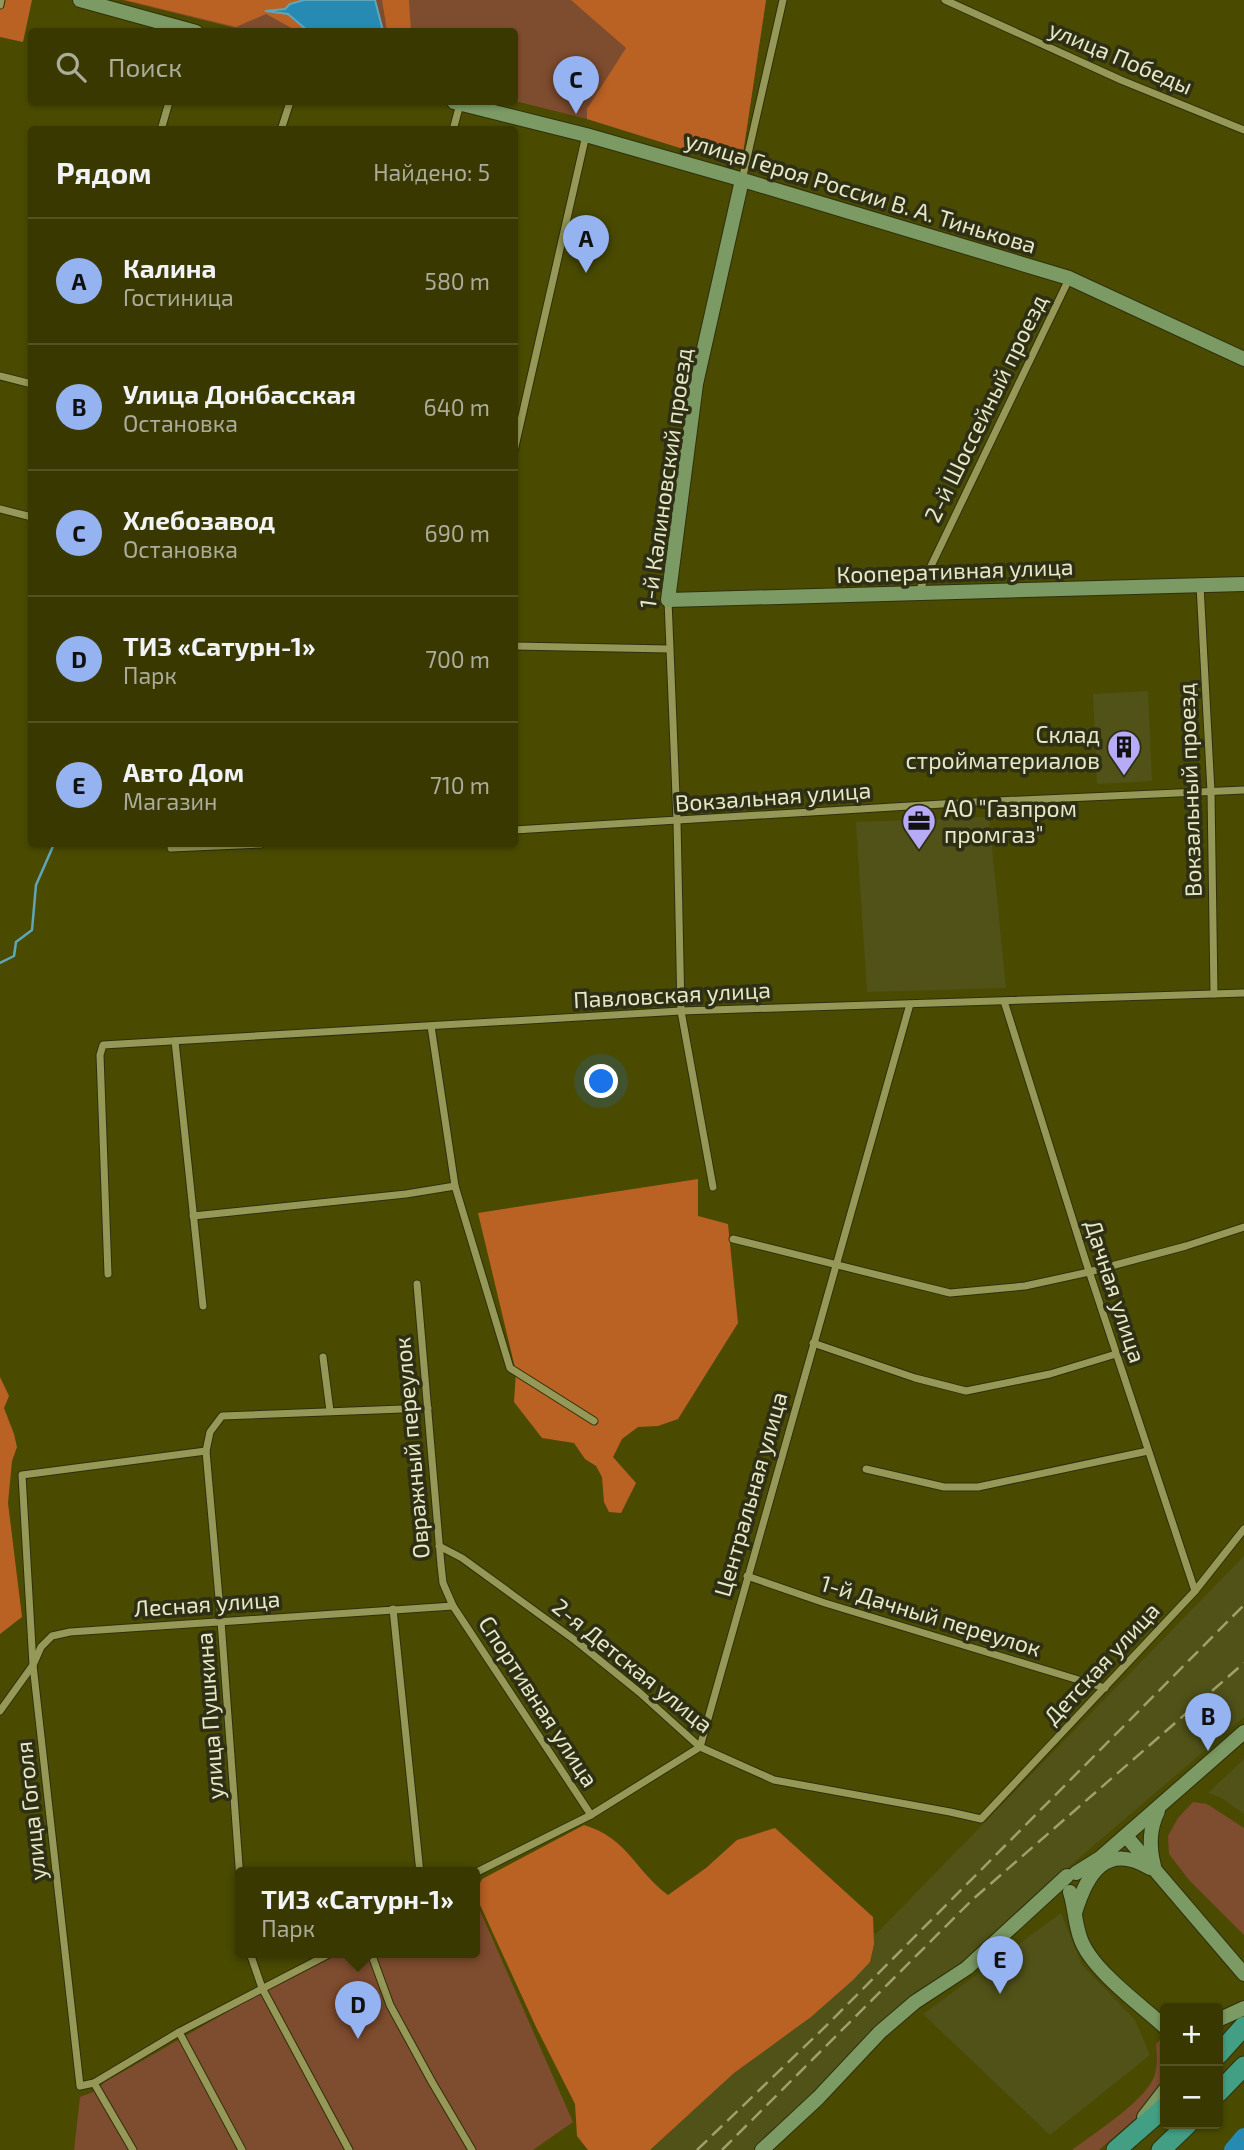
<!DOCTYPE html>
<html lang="ru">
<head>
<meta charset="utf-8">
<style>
  :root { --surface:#383800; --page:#43430f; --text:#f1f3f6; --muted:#abac99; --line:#525222; --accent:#95b2f1 }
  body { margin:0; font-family:"Exo 2",sans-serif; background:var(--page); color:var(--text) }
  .controls { position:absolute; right:21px; bottom:21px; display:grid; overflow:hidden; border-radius:7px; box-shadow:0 2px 5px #0004 }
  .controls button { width:63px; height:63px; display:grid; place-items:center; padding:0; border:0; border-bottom:2px solid var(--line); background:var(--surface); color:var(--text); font:35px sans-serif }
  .you { position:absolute; left:602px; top:1082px; width:24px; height:24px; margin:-18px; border:5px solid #fff; border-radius:50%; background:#1a73e8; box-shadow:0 0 0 10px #1a73e833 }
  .badge { display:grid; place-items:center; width:46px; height:46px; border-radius:50%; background:var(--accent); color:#111; font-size:23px; font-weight:700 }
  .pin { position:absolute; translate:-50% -58px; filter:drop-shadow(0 2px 4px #0008) }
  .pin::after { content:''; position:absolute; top:37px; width:24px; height:21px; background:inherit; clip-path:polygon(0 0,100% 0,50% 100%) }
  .popup { position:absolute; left:235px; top:1867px; width:245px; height:91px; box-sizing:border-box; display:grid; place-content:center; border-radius:7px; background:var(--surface); filter:drop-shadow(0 2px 5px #0005); font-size:23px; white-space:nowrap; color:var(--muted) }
  .popup b { font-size:26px; color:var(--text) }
  .popup::after { content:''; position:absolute; left:50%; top:100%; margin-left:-14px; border:14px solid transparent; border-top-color:var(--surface) }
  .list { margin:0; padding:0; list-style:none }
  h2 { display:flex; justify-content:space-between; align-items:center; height:91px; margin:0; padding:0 28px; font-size:30px }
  h2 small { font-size:23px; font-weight:400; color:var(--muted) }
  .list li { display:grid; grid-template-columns:46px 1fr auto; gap:21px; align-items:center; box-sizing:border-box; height:126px; padding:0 28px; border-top:2px solid var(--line) }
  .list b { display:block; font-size:26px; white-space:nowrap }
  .list p { margin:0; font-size:23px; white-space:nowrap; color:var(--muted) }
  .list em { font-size:23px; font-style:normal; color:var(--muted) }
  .icon { flex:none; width:38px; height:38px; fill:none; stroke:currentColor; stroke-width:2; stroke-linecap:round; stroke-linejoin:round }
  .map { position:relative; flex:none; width:1244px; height:2150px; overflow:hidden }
  .search { position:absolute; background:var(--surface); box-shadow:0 2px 5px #0004; left:28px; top:28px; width:490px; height:77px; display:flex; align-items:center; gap:18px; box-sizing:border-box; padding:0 24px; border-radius:7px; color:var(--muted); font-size:26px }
  .panel { position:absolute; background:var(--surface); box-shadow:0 2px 5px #0004; left:28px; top:126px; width:490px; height:721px; border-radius:7px }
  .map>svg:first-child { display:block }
</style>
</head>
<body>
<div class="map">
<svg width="1244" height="2150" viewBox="0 0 1244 2150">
  <rect width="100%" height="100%" fill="#4a4b00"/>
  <g fill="#515218">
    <polygon points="1148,691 1152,781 1097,784 1093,694"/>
    <polygon points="989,817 1006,988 867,992 856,822"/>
    <polygon points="1244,1556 1244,1717 1009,1918 760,2150 650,2150 738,2069 867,1927 876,1934"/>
    <polygon points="1244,1759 1244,1814 1220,1797 1208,1793"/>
    <polygon points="1061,1913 1082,1965 1135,2020 1150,2055 1050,2135 923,2014"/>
  </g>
  <g fill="#7e4c2e">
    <polygon points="122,0 304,0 274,9 308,31 247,31"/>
    <polygon points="375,0 766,0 742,160 738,166 587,119 515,101 514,32 383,31"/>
    <polygon points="1193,1802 1207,1804 1244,1828 1244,1935 1189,1880 1169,1854 1168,1836 1178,1818"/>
    <polygon points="475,1899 573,2122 533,2150 74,2150 80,2097 93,2092 105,2082 255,1996 337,1953 475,1953"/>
    <path d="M1163 2037 1165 2085 1152 2104 1099 2150H1072C1093 2134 1145 2101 1154 2077 1158 2066 1157 2056 1156 2044Z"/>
  </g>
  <g fill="#ba6124">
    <polygon points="0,0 32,0 23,42 0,37"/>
    <polygon points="125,0 304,0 290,4 285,9 268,12 288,14 308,31 297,31 266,14 236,27"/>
    <polygon points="382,0 409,0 411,31 387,31"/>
    <polygon points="571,0 766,0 742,160 738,166 587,119 587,109 626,48"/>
    <polygon points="698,1179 698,1216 728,1224 738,1323 678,1419 658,1426 638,1427 622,1439 613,1457 636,1483 621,1513 609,1512 604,1502 602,1477 596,1466 585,1459 574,1443 542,1438 514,1402 516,1372 478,1213"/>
    <polygon points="0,1377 9,1396 4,1408 14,1434 17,1447 12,1461 8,1503 22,1617 0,1634"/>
    <path d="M584 1825C628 1838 634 1870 668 1895L706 1868 737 1840 775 1828 873 1917 874 1944 870 1962 853 1980 811 2017 734 2073 650 2150H588L577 2136 575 2104 536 2027 475 1894 482 1879Z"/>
  </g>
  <polygon fill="#268ab3" stroke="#5fa6b9" stroke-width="2" points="304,0 375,0 383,31 308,31 288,14 265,11 285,9 290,4"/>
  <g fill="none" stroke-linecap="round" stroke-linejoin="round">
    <polyline stroke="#5fa6b9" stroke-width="2.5" points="0,963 14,956 16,942 32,930 36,885 54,844"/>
    <polyline stroke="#268ab3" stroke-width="18" points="1233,2150 1244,2137"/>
    <g stroke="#2f300c" stroke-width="9">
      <g id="street">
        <polyline points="945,0 1121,80 1244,130"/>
        <polyline points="0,5 1,0"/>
        <polyline points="161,130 169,102"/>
        <polyline points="281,130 290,102"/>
        <polyline points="453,130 460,104"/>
        <polyline points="742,180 783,0"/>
        <polyline points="0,376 32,384"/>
        <polyline points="514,451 586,135"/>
        <polyline points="0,509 32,517"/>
        <polyline points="1200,585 1211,792 1214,994"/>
        <polyline points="918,593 1069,279"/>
        <polyline points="668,600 677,821 681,1011 713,1187"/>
        <polyline points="514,646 669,649"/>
        <polyline points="514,830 975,802 1244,790"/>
        <polyline points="171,848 261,844"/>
        <polyline points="1004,1001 1086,1262 1195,1591"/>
        <polyline points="431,1026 455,1186 510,1368 594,1421"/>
        <polyline points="175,1041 203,1306"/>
        <polyline points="193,1216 406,1194 455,1186"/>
        <polyline points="733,1239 950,1293 1025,1286 1089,1272 1186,1246 1244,1227"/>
        <polyline points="108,1274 100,1055 103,1045 681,1011 1244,993"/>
        <polyline points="417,1284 441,1565 443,1583 453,1606"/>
        <polyline points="813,1343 915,1378 966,1391 1050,1374 1116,1354"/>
        <polyline points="323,1357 330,1411"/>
        <polyline points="206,1451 22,1475 33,1665 80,2086 94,2083 179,2032 331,1953"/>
        <polyline points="866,1469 944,1487 978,1487 1148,1451"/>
        <polyline points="439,1546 462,1558 576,1641 639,1692 700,1747 774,1780 950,1812 981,1819 1195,1591 1244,1529"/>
        <polyline points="747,1576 825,1603 1105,1688"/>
        <polyline points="393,1609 420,1873"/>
        <polyline points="0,1711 33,1665 41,1647 52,1636 70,1632 453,1606 591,1815"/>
        <polyline points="475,1873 591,1815 700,1747 910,1004"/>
        <polyline points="241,1893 221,1621 206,1451 210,1432 222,1416 428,1408"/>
        <polyline points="250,1953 262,1988 349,2150"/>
        <polyline points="371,1953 390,2005 432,2082 472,2150"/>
        <polyline points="179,2032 242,2150"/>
        <polyline points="94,2083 133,2150"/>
      </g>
    </g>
    <g stroke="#2f300c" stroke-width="16">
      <g id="secondary">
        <polyline points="80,0 196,32"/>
        <polyline points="454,102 586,135 733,177 1069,278 1244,359"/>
        <polyline points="742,180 696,384 668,600 1244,584"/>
        <polyline points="1126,1836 1244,1974"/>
        <path d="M1154 1866C1149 1847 1149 1829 1158 1811"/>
        <polyline points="1076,1873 1100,1858 1244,1732"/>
        <path d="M1070 1892C1075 1908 1075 1925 1081 1940 1093 1971 1141 2005 1165 2027"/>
        <path d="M1075 1913C1087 1873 1106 1842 1150 1868"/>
        <polyline points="1218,2020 1244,2008"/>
        <polyline points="1144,2117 1165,2090"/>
        <polyline points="762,2150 818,2098 880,2032 915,2002 967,1968 1067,1876"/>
      </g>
    </g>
    <g stroke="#2f300c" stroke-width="21">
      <g id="highway">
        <polyline points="1218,2055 1244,2026"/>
        <polyline points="1218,2093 1244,2066"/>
        <polyline points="1116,2150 1165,2107"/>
        <polyline points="1161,2150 1188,2124"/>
      </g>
    </g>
    <use href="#street" stroke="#959856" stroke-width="7"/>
    <use href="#secondary" stroke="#7c9a64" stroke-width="14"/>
    <use href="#highway" stroke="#429f84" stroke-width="19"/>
    <g stroke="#9fa16d" stroke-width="2.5" stroke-dasharray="14 7" stroke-linecap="butt">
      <polyline points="697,2150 828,2024 1244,1605"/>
      <polyline points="722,2150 972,1900 1244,1663"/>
    </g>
  </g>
  <defs>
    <g id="building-pin" transform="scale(1.75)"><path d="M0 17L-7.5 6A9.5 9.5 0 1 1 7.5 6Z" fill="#b7abf8" stroke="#2e2f14"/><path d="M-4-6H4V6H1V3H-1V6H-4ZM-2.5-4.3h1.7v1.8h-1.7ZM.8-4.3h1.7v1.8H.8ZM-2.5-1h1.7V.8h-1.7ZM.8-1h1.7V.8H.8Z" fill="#111"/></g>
    <g id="office-pin" transform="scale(1.75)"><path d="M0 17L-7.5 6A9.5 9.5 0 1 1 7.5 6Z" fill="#b7abf8" stroke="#2e2f14"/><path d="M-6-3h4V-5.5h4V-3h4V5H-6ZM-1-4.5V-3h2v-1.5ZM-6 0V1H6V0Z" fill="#111"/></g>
  </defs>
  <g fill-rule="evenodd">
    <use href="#building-pin" x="1124" y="747"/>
    <use href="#office-pin" x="919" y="821"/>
  </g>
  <g text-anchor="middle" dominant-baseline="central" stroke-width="7" stroke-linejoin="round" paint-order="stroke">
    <g font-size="23" fill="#e5e8c6" stroke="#2e2f14">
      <text transform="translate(1121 57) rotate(23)">улица Победы</text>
      <text transform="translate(861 192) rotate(17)">улица Героя России В. А. Тинькова</text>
      <text transform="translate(985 408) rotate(-64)">2-й Шоссейный проезд</text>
      <text transform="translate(665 478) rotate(-82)">1-й Калиновский проезд</text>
      <text transform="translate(955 570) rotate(-2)">Кооперативная улица</text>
      <text transform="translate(1189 790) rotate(-92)">Вокзальный проезд</text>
      <text transform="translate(773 796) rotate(-4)">Вокзальная улица</text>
      <text transform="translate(672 994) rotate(-3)">Павловская улица</text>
      <text transform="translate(1116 1291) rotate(72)">Дачная улица</text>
      <text transform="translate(411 1448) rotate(-95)">Овражный переулок</text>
      <text transform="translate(750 1494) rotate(-74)">Центральная улица</text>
      <text transform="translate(207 1603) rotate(-4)">Лесная улица</text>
      <text transform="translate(931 1615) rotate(17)">1-й Дачный переулок</text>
      <text transform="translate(1101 1663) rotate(-47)">Детская улица</text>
      <text transform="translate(633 1665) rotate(39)">2-я Детская улица</text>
      <text transform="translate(539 1701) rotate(57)">Спортивная улица</text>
      <text transform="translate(209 1716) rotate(-94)">улица Пушкина</text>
      <text transform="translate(30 1811) rotate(-96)">улица Гоголя</text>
    </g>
    <g font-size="23" fill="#e5e8c6" stroke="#2e2f14" text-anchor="end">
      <text x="1100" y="734">Склад<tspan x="1100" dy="26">стройматериалов</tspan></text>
      <text x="944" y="808" text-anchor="start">АО "Газпром<tspan x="944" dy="26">промгаз"</tspan></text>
    </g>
  </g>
</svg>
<div class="controls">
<button>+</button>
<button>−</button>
</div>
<div class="you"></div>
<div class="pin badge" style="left:586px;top:273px">A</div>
<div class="pin badge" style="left:1208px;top:1751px">B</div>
<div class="pin badge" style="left:576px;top:114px">C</div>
<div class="pin badge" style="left:358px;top:2039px">D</div>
<div class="popup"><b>ТИЗ «Сатурн-1»</b>Парк</div>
<div class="pin badge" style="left:1000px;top:1994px">E</div>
<div class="search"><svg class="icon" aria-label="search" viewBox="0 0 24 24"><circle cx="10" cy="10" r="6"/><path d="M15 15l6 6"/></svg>Поиск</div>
<section class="panel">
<h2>Рядом<small>Найдено: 5</small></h2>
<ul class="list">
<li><span class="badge">A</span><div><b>Калина</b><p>Гостиница</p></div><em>580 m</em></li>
<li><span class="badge">B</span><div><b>Улица Донбасская</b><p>Остановка</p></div><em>640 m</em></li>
<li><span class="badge">C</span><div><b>Хлебозавод</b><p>Остановка</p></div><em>690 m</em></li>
<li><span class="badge">D</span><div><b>ТИЗ «Сатурн-1»</b><p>Парк</p></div><em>700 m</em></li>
<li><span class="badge">E</span><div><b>Авто Дом</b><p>Магазин</p></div><em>710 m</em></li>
</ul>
</section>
</div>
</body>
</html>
